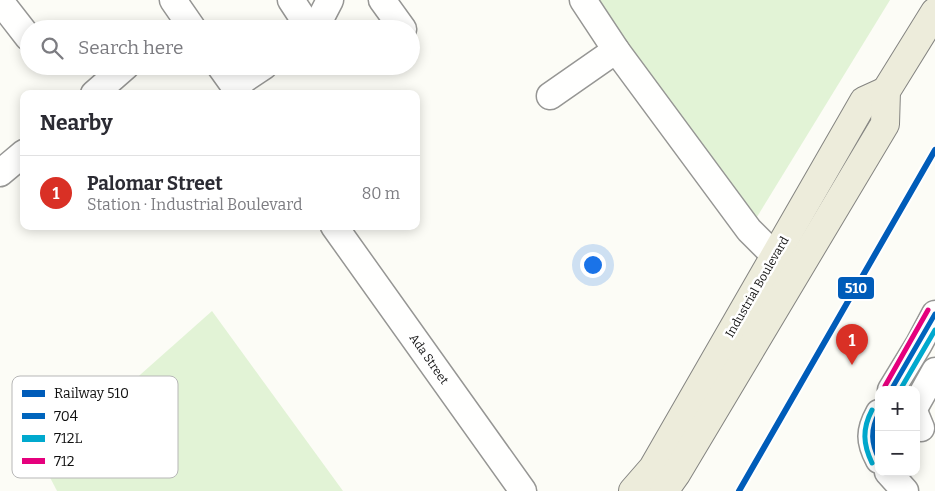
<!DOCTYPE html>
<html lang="en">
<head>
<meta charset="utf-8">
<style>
  :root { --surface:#fff; --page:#f2f2f3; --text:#2b2b33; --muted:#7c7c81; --line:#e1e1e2; --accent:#d93025 }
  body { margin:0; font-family:Bitter,serif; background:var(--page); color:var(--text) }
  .controls { position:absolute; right:15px; bottom:15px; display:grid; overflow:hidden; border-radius:10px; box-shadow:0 2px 12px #0003 }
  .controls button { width:45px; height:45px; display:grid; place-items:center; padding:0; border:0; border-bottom:1px solid var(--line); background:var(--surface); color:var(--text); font:25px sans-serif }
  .you { position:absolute; left:592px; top:264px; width:18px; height:18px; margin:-12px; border:4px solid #fff; border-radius:50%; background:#1a73e8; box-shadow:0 0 0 8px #1a73e833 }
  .badge { display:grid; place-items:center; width:32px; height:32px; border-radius:50%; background:var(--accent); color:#fff; font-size:16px; font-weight:700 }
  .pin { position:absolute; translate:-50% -41px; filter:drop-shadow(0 1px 2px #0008) }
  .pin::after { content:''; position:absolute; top:26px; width:18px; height:15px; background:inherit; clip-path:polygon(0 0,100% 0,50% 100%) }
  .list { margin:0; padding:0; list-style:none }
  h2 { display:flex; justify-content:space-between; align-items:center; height:65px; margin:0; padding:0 20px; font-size:21px }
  h2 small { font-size:16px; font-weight:400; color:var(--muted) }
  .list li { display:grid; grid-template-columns:32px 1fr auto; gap:15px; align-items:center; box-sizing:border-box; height:75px; padding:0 20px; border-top:1px solid var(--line) }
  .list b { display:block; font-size:19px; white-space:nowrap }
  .list p { margin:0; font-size:16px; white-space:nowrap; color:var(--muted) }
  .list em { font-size:16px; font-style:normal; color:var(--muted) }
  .icon { flex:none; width:28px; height:28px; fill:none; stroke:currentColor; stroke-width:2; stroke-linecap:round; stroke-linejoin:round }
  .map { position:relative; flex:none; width:935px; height:491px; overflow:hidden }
  .search { position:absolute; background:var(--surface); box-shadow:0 2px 12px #0003; left:20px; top:20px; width:400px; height:55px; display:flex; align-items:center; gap:12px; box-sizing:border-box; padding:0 18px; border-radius:28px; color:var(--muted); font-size:19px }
  .panel { position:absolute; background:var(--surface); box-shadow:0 2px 12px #0003; left:20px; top:90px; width:400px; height:140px; border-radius:10px }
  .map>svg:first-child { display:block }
</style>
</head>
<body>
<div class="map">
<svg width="935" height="491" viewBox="0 0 935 491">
  <rect width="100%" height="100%" fill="#fcfcf6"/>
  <g fill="#e2f3d6">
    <polygon points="590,0 890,0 749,230"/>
    <polygon points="212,311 343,491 57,491 42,462"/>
  </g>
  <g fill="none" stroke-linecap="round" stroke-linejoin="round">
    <g stroke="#969694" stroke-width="29">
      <g id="minor">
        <polyline points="173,0 193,29"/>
        <polyline points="291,0 310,29"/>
        <polyline points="382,0 403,29"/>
        <polyline points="583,0 616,50 749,230 775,256"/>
        <polyline points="0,1 28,37"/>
        <polyline points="315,29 330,0"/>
        <polyline points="220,66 240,94"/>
        <polyline points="234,86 264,66"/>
        <polyline points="94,94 126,66"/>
        <polyline points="550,96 616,50"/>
        <polyline points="0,173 24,153"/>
        <polyline points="334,226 523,491"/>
        <polyline points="891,390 919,344 935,314"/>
        <polyline points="916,405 935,371"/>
        <path d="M879 413C869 431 869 441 879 460"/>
        <polyline points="916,416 921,428"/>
        <polyline points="888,472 905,491"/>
      </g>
    </g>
    <g stroke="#848481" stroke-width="30">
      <g id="major">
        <polyline points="633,491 653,468 864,101 886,91"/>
        <polyline points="664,491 676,474 885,124 886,91 935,12"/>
      </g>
    </g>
    <use href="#minor" stroke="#fffffe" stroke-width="26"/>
    <use href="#major" stroke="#edecdb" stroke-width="28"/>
    <g stroke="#fff" stroke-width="9">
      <g id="bus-1">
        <polyline points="891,390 935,314"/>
        <path d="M879 413C870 430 871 443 879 459"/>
      </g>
    </g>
    <g stroke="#fff" stroke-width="9">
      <g id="bus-2">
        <polyline points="900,390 935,330"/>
        <path d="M872 463C863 444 862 429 872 410"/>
      </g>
    </g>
    <g stroke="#fff" stroke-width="9">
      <polyline id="bus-3" points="885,386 928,310"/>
    </g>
    <use href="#bus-1" stroke="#0065bd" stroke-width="5"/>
    <use href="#bus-2" stroke="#00a9ce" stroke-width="5"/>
    <use href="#bus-3" stroke="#e5007d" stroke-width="5"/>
    <g stroke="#fff" stroke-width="10">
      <polyline id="rail-1" points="739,491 935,150"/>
    </g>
    <use href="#rail-1" stroke="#005cb9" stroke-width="6"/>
  </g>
  <g text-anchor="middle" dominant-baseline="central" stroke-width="5" stroke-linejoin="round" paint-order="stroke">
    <g font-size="12" fill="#101010" stroke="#fff">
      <text transform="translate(757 287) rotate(-60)">Industrial Boulevard</text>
      <text transform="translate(429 359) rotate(55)">Ada Street</text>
    </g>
  </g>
  <rect x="12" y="376" width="166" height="102" rx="8" fill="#fff" stroke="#b7b7b7" stroke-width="1"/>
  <rect x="22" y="390" width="23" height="7" fill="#005cb9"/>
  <rect x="22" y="413" width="23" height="6" fill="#0065bd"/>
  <rect x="22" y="435" width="23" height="7" fill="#00a9ce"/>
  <rect x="22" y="458" width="23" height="6" fill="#e5007d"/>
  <g font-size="14" fill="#101010">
    <text x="54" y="398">Railway 510</text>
    <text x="54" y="421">704</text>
    <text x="54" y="443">712L</text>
    <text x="54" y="466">712</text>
  </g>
  <rect stroke="#fff" stroke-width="2" x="837" y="276" width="38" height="24" rx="5" fill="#005cb9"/>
  <g font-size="14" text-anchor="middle" font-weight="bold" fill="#fff">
    <text x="856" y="293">510</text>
  </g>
</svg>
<div class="controls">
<button>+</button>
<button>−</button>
</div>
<div class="you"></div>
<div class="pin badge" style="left:852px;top:365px">1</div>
<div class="search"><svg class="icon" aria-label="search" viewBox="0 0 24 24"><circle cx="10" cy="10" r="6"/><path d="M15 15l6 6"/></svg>Search here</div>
<section class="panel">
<h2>Nearby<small></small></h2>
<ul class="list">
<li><span class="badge">1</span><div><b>Palomar Street</b><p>Station · Industrial Boulevard</p></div><em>80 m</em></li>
</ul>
</section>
</div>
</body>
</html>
